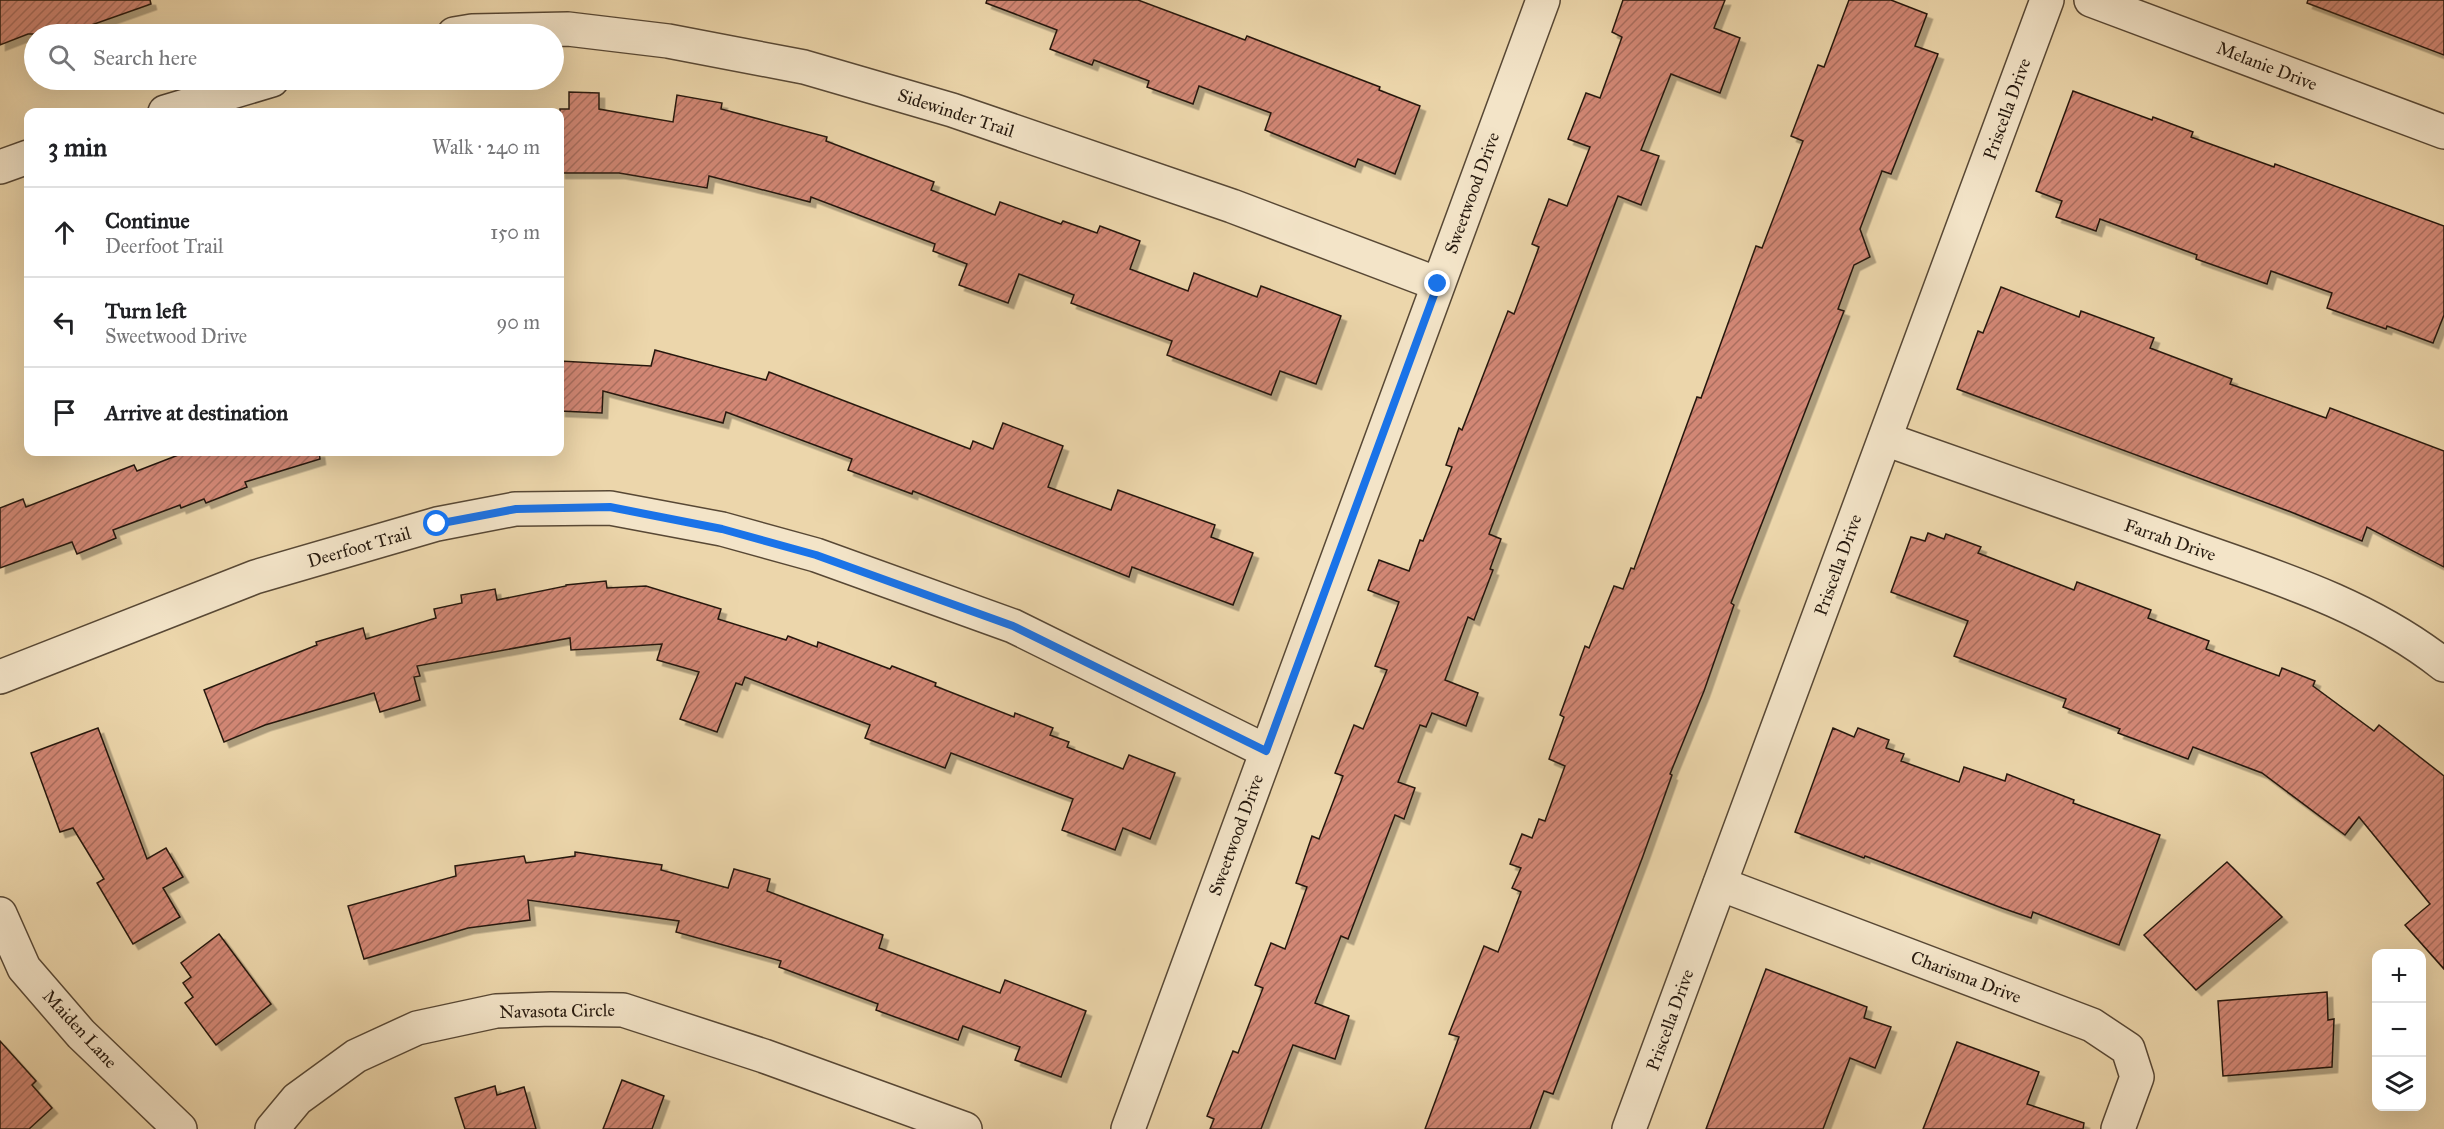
<!DOCTYPE html>
<html lang="en">
<head>
<meta charset="utf-8">
<style>
  :root { --surface:#fff; --page:#f2f2f2; --text:#202124; --muted:#757577; --line:#e0e0e0 }
  body { margin:0; font-family:"IM FELL Great Primer",serif; background:var(--page); color:var(--text) }
  .controls { position:absolute; right:18px; bottom:18px; display:grid; overflow:hidden; border-radius:12px; box-shadow:0 6px 24px #0002 }
  .controls button { width:54px; height:54px; display:grid; place-items:center; padding:0; border:0; border-bottom:2px solid var(--line); background:var(--surface); color:var(--text); font:30px sans-serif }
  .stop { position:absolute; width:18px; height:18px; margin:-14px; border:4px solid #1a73e8; border-radius:50%; background:#fff }
  .stop.end { background:#1a73e8; border-color:#fff; box-shadow:0 2px 6px #0008 }
  .list { margin:0; padding:0; list-style:none }
  h2 { display:flex; justify-content:space-between; align-items:center; height:78px; margin:0; padding:0 24px; font-size:26px }
  h2 small { font-size:20px; font-weight:400; color:var(--muted) }
  .list li { display:grid; grid-template-columns:39px 1fr auto; gap:18px; align-items:center; box-sizing:border-box; height:90px; padding:0 24px; border-top:2px solid var(--line) }
  .list b { display:block; font-size:22px; white-space:nowrap }
  .list p { margin:0; font-size:20px; white-space:nowrap; color:var(--muted) }
  .list em { font-size:20px; font-style:normal; color:var(--muted) }
  .icon { flex:none; width:33px; height:33px; fill:none; stroke:currentColor; stroke-width:2; stroke-linecap:round; stroke-linejoin:round }
  .map { position:relative; flex:none; width:2444px; height:1129px; overflow:hidden }
  .search { position:absolute; background:var(--surface); box-shadow:0 6px 24px #0002; left:24px; top:24px; width:540px; height:66px; display:flex; align-items:center; gap:15px; box-sizing:border-box; padding:0 21px; border-radius:33px; color:var(--muted); font-size:22px }
  .panel { position:absolute; background:var(--surface); box-shadow:0 6px 24px #0002; left:24px; top:108px; width:540px; height:348px; border-radius:12px }
  .map>svg:first-child { display:block }
</style>
</head>
<body>
<div class="map">
<svg width="2444" height="1129" viewBox="0 0 2444 1129">
  <defs>
    <pattern id="building-hatch" width="6" height="6" patternUnits="userSpaceOnUse" patternTransform="scale(1.5)"><rect width="6" height="6" fill="#d28775"/><path d="M-1 1l2-2M0 6l6-6M5 7l2-2" fill="none" stroke="#aa6e5e"/></pattern>
    <filter id="shadow"><feDropShadow dx="5.5" dy="5.5" stdDeviation="0" flood-color="#0004"/></filter>
  </defs>
  <rect width="100%" height="100%" fill="#ecd6ab"/>
  <filter id="stains"><feTurbulence type="fractalNoise" baseFrequency=".00333" numOctaves="4"/><feColorMatrix values="0 0 0 0 .2 0 0 0 0 .09 0 0 0 0 .02 0 0 0 .5 -.17"/></filter>
  <radialGradient id="worn" r=".72"><stop offset=".6" stop-color="#630" stop-opacity="0"/><stop offset="1" stop-color="#630" stop-opacity=".3"/></radialGradient>
  <g fill="url(#building-hatch)" stroke="#26190e" stroke-width="1.5" filter="url(#shadow)">
    <polygon points="0,0 150,0 151,4 66,34 28,34 0,45"/>
    <polygon points="987,0 1138,0 1245,40 1247,36 1380,87 1379,90 1420,106 1395,174 1358,159 1355,167 1265,130 1271,113 1199,86 1193,104 1147,87 1149,81 1094,60 1092,65 1050,49 1057,30 986,3"/>
    <polygon points="1623,0 1725,0 1714,28 1740,38 1720,93 1671,74 1641,150 1659,156 1641,205 1618,196 1489,534 1501,539 1490,569 1493,570 1474,620 1468,617 1445,680 1478,693 1466,726 1432,713 1426,727 1420,725 1398,782 1415,788 1404,819 1395,815 1348,939 1341,936 1315,1003 1349,1016 1335,1059 1293,1045 1261,1129 1210,1129 1214,1119 1207,1116 1233,1051 1238,1053 1263,988 1255,985 1271,943 1285,949 1307,887 1296,883 1312,836 1319,839 1343,776 1335,773 1354,725 1363,729 1387,670 1375,666 1399,602 1368,590 1379,560 1409,571 1420,540 1423,541 1452,467 1446,465 1459,428 1462,430 1508,311 1514,314 1539,247 1532,244 1549,199 1567,206 1590,147 1568,139 1586,93 1600,98 1622,37 1612,32"/>
    <polygon points="1849,0 1891,0 1927,14 1915,46 1938,54 1891,174 1882,171 1860,229 1870,257 1854,265 1838,309 1844,311 1731,603 1734,605 1704,691 1670,774 1672,775 1643,856 1553,1094 1544,1091 1530,1129 1425,1129 1459,1037 1449,1034 1484,946 1498,952 1521,892 1512,888 1521,868 1510,864 1522,834 1532,838 1539,819 1545,821 1565,766 1549,759 1564,717 1560,715 1585,646 1589,648 1614,586 1623,589 1631,568 1634,569 1697,397 1701,398 1756,246 1762,248 1803,141 1791,136 1818,65 1824,67"/>
    <polygon points="2308,0 2444,0 2444,55 2307,3"/>
    <polygon points="2073,91 2152,120 2153,117 2193,132 2191,137 2274,167 2275,164 2444,226 2444,315 2433,343 2387,326 2386,329 2327,308 2332,293 2271,271 2267,284 2196,259 2197,255 2100,219 2096,231 2056,217 2062,201 2036,191"/>
    <polygon points="569,92 599,93 599,109 673,122 677,95 722,103 721,109 827,137 826,141 934,182 931,190 995,215 1000,202 1061,224 1063,221 1097,233 1100,226 1140,241 1130,269 1188,291 1194,273 1257,297 1261,286 1341,316 1316,384 1280,371 1271,395 1167,355 1172,341 1071,303 1074,295 1019,274 1008,303 959,285 967,264 933,251 935,244 811,197 810,202 709,176 707,188 619,173 560,173 560,109 569,109"/>
    <polygon points="2001,287 2079,317 2081,311 2154,338 2150,348 2232,379 2230,384 2326,418 2330,408 2444,451 2444,567 2367,527 2362,541 2291,512 1957,389 1978,331 1983,333"/>
    <polygon points="655,350 766,380 769,372 970,449 973,441 993,449 1003,423 1063,446 1048,487 1111,510 1118,490 1215,525 1211,537 1253,553 1233,605 1132,567 1129,577 913,491 912,494 848,470 852,459 726,412 723,423 603,391 602,413 560,411 560,361 651,366"/>
    <polygon points="186,452 319,452 320,459 245,482 247,487 206,503 204,499 181,508 180,505 113,530 116,538 77,554 72,542 0,568 0,508 23,499 26,507 134,465 137,471"/>
    <polygon points="1928,533 1944,539 1946,534 1981,547 1978,553 2074,590 2077,582 2151,610 2148,618 2209,641 2206,649 2279,676 2282,668 2315,681 2313,686 2374,731 2379,725 2444,776 2444,969 2405,925 2430,904 2359,817 2345,835 2262,773 2193,747 2188,759 2118,733 2120,729 2063,707 2066,699 1954,656 1968,621 1891,592 1911,537 1925,541"/>
    <polygon points="606,581 607,588 646,586 721,609 718,619 786,640 788,636 817,647 818,642 890,669 892,666 936,683 935,686 1014,717 1015,713 1053,728 1050,735 1069,742 1067,747 1123,769 1129,755 1175,773 1150,839 1123,828 1115,850 1062,830 1073,799 951,753 945,768 865,738 870,725 745,677 742,685 736,683 717,732 680,719 699,672 657,660 662,644 571,650 570,638 417,666 420,676 414,677 420,700 380,712 374,693 265,725 224,742 204,690 317,645 316,642 363,628 366,639 436,618 434,609 462,603 461,595 495,589 497,600 566,586 566,585"/>
    <polygon points="98,728 147,859 166,848 183,877 163,888 180,917 133,944 97,883 104,879 73,828 60,832 31,753"/>
    <polygon points="1833,728 1854,737 1858,728 1889,740 1886,748 1904,754 1901,761 1959,782 1964,767 2005,781 2007,774 2074,800 2073,803 2160,835 2119,945 2033,912 2031,918 2002,908 1865,856 1864,858 1795,832"/>
    <polygon points="575,852 662,865 661,870 728,888 734,869 770,879 767,891 883,935 879,948 1000,993 1005,980 1086,1011 1061,1077 1015,1060 1020,1047 963,1026 958,1040 876,1010 878,1004 779,967 781,961 676,932 679,921 528,900 530,920 468,928 364,959 348,906 456,876 455,866 524,856 526,863 575,856"/>
    <polygon points="2227,862 2282,917 2196,990 2144,935"/>
    <polygon points="219,934 271,1004 216,1045 185,1003 193,997 183,983 191,977 181,963"/>
    <polygon points="1766,969 1867,1007 1864,1018 1891,1027 1875,1068 1850,1058 1823,1129 1706,1129"/>
    <polygon points="2327,992 2328,1020 2334,1019 2332,1067 2223,1076 2218,1001"/>
    <polygon points="0,1041 36,1081 32,1085 52,1108 29,1129 0,1129"/>
    <polygon points="1957,1042 2039,1072 2027,1104 2084,1123 2083,1129 1923,1129"/>
    <polygon points="622,1080 664,1096 652,1129 603,1129"/>
    <polygon points="495,1086 497,1095 524,1087 536,1129 465,1129 455,1098"/>
  </g>
  <g fill="none" stroke-linecap="round" stroke-linejoin="round">
    <g stroke="#584835" stroke-width="36">
      <g id="minor">
        <polyline points="2091,0 2444,132"/>
        <polyline points="454,34 472,31 568,29 668,41 804,67 952,110 1232,206 1438,284"/>
        <polyline points="165,112 272,80"/>
        <polyline points="0,167 28,157"/>
        <path d="M1885 439C1982 473 2079 507 2177 542 2270 575 2366 603 2444 665"/>
        <polyline points="0,677 255,577 437,524 515,509 610,508 722,529 816,555 1013,626 1266,751"/>
        <polyline points="1720,884 2092,1025 2128,1049 2137,1077 2118,1129"/>
        <polyline points="0,914 24,968 81,1034 180,1129"/>
        <polyline points="272,1129 297,1099 356,1056 417,1028 496,1011 551,1009 623,1010 764,1056 965,1129"/>
        <polyline points="1128,1129 1543,0"/>
        <polyline points="1629,1129 2047,0"/>
      </g>
    </g>
    <use href="#minor" stroke="#f3e4c8" stroke-width="33"/>
  </g>
  <g fill="none" stroke-linecap="round" stroke-linejoin="round">
    <polyline stroke="#1a73e8" stroke-width="8" points="437,524 516,509 610,507 722,529 816,555 1013,626 1266,751 1438,284"/>
  </g>
  <g text-anchor="middle" dominant-baseline="central" stroke-width="4.5" stroke-linejoin="round" paint-order="stroke">
    <g font-size="18" fill="#26190e" stroke="#f3e4c8">
      <text transform="translate(2267 66) rotate(21)">Melanie Drive</text>
      <text transform="translate(2007 109) rotate(-70)">Priscella Drive</text>
      <text transform="translate(956 113) rotate(18)">Sidewinder Trail</text>
      <text transform="translate(1472 193) rotate(-70)">Sweetwood Drive</text>
      <text transform="translate(2170 540) rotate(19)">Farrah Drive</text>
      <text transform="translate(359 547) rotate(-16)">Deerfoot Trail</text>
      <text transform="translate(1838 565) rotate(-70)">Priscella Drive</text>
      <text transform="translate(1236 835) rotate(-70)">Sweetwood Drive</text>
      <text transform="translate(1966 977) rotate(21)">Charisma Drive</text>
      <text transform="translate(557 1011) rotate(-1)">Navasota Circle</text>
      <text transform="translate(1670 1020) rotate(-70)">Priscella Drive</text>
      <text transform="translate(80 1029) rotate(47)">Maiden Lane</text>
    </g>
  </g>
  <rect width="100%" height="100%" filter="url(#stains)"/>
  <rect width="100%" height="100%" fill="url(#worn)"/>
</svg>
<div class="controls">
<button>+</button>
<button>−</button>
<button><svg class="icon" aria-label="layers" viewBox="0 0 24 24"><path d="M12 4l9 5-9 5-9-5zM3 14l9 5 9-5"/></svg></button>
</div>
<div class="stop" style="left:437px;top:524px"></div>
<div class="stop end" style="left:1438px;top:284px"></div>
<div class="search"><svg class="icon" aria-label="search" viewBox="0 0 24 24"><circle cx="10" cy="10" r="6"/><path d="M15 15l6 6"/></svg>Search here</div>
<section class="panel">
<h2>3 min<small>Walk · 240 m</small></h2>
<ul class="list">
<li><svg class="icon" aria-label="ahead" viewBox="0 0 24 24"><path d="M12 20V5M6 11l6-6 6 6"/></svg><div><b>Continue</b><p>Deerfoot Trail</p></div><em>150 m</em></li>
<li><svg class="icon" aria-label="left" viewBox="0 0 24 24"><path d="M17 20v-9H6M10 6l-5 5 5 5"/></svg><div><b>Turn left</b><p>Sweetwood Drive</p></div><em>90 m</em></li>
<li><svg class="icon" aria-label="arrive" viewBox="0 0 24 24"><path d="M6 21V4h12l-3 4 3 4H6"/></svg><div><b>Arrive at destination</b></div></li>
</ul>
</section>
</div>
</body>
</html>
